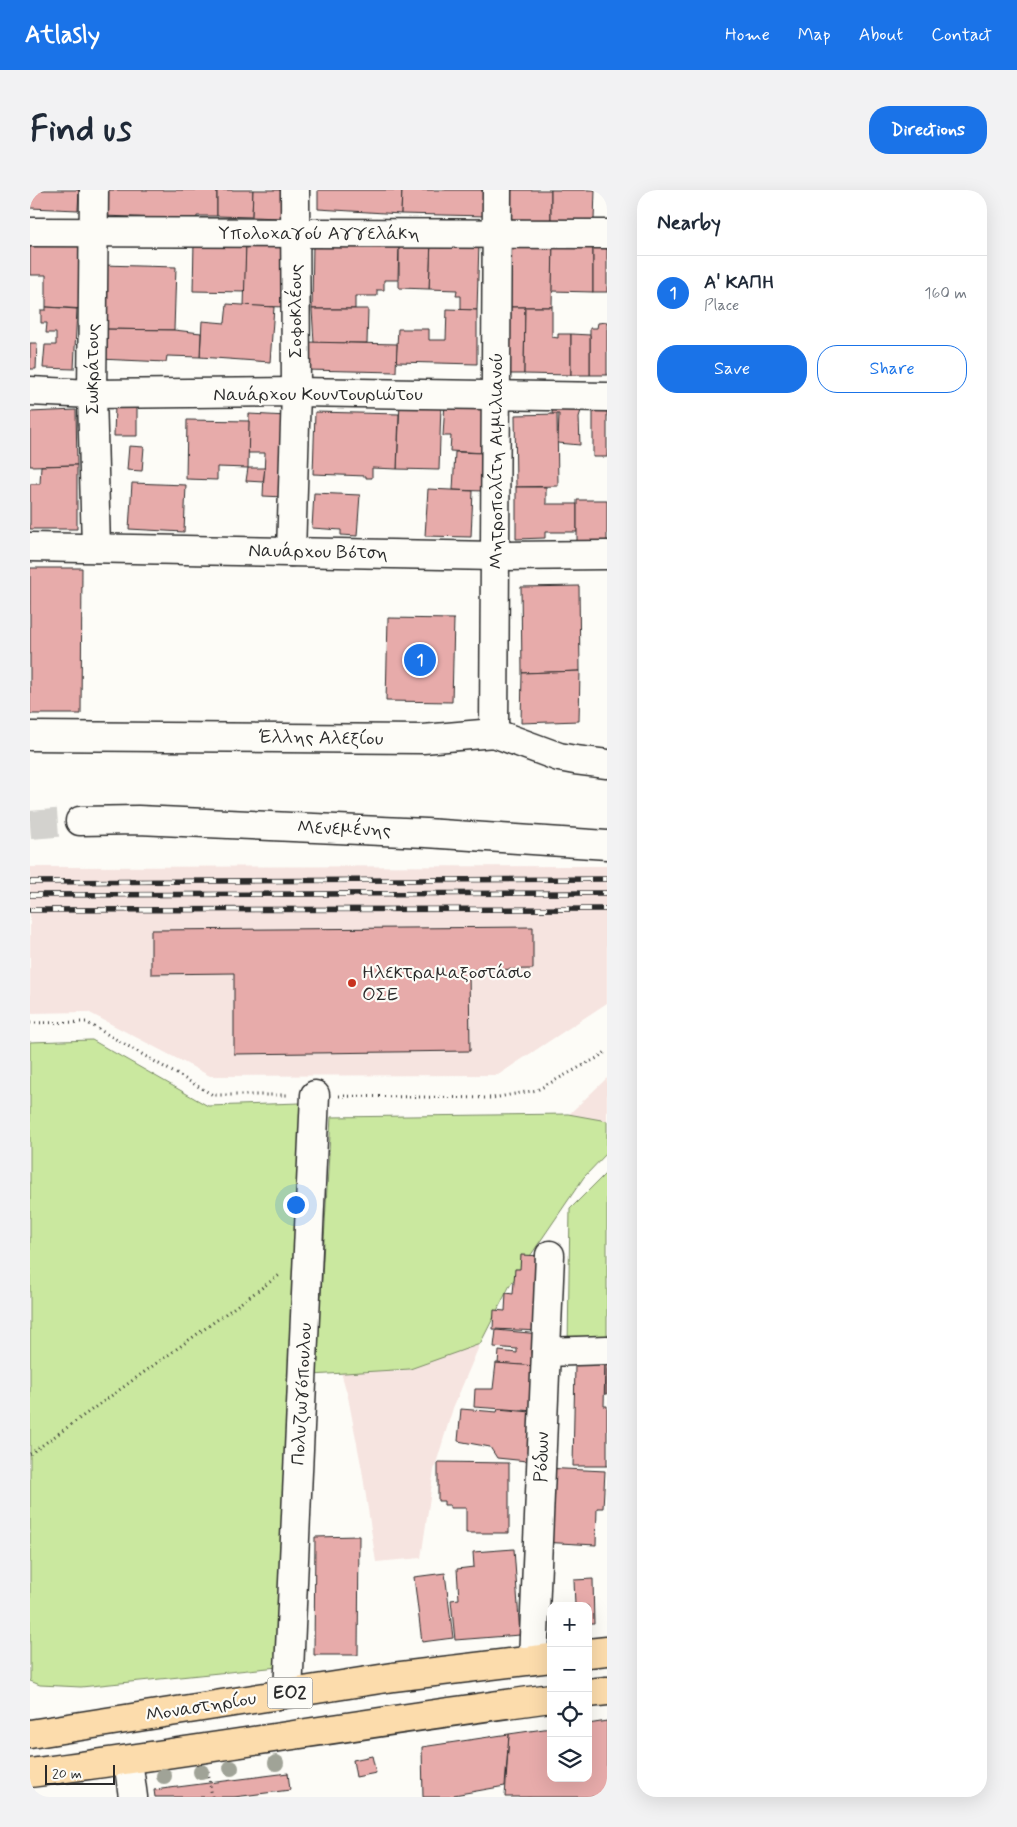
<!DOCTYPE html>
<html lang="en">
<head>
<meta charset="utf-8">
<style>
  :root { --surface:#fff; --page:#f2f2f3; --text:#1f2937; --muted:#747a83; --line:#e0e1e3; --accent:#1a73e8 }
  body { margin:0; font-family:Mynerve,sans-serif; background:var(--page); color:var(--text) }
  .controls { position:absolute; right:15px; bottom:15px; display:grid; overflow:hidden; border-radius:10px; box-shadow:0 5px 20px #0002 }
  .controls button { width:45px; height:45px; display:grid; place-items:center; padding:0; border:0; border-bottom:1px solid var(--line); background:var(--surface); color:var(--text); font:25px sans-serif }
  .scale { position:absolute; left:15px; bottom:12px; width:70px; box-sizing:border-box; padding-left:5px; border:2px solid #2b2b2b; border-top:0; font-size:14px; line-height:18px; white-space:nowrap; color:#2b2b2b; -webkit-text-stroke:4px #fdfcf7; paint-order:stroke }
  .you { position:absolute; left:265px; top:1014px; width:18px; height:18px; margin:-12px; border:4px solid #fff; border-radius:50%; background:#1a73e8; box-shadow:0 0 0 8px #1a73e833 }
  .badge { display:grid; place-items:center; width:32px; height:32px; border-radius:50%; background:var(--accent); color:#fff; font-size:16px; font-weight:700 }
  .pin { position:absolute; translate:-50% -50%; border:2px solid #fff; box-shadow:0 1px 5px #0006 }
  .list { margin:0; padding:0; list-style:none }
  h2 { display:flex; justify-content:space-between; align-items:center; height:65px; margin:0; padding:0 20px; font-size:21px }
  h2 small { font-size:16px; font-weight:400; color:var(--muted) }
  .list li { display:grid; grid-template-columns:32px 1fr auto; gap:15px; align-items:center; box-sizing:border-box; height:75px; padding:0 20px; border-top:1px solid var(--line) }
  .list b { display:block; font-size:19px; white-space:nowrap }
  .list p { margin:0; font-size:16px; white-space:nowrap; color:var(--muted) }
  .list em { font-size:16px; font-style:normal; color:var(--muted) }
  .actions { display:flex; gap:10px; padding:15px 20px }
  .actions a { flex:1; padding:11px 0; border:1px solid var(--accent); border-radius:20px; text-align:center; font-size:18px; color:var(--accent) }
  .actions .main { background:var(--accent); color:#fff }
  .icon { flex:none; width:28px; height:28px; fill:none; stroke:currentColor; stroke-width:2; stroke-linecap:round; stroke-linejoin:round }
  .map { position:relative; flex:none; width:577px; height:1607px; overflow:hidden; border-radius:20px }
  header { display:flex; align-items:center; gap:30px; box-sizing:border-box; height:70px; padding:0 25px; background:var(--accent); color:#fff }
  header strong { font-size:24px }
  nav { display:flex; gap:28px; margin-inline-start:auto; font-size:18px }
  .intro { display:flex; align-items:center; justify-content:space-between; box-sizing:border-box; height:120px; padding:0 30px }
  h1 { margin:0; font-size:35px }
  .button { padding:12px 22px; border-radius:20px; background:var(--accent); color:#fff; font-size:18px; font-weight:700 }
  main { display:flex; gap:30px; padding:0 30px }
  aside { flex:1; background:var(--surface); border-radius:20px; box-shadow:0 5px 20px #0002 }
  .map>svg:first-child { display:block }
</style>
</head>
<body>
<header>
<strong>Atlasly</strong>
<nav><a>Home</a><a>Map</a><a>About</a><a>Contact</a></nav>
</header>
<div class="intro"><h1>Find us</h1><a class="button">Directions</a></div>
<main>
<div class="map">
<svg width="577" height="1607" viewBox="0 0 577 1607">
  <rect width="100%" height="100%" fill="#fdfcf7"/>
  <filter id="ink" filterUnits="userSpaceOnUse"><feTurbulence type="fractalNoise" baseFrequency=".02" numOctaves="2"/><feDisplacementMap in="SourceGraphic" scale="10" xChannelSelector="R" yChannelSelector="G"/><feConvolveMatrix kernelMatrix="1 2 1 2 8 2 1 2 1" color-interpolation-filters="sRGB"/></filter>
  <g filter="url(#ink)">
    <g fill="#f6e4e0">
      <polygon points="577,676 577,813 468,885 180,886 58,822 0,823 0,677"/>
      <polygon points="577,888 577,963 554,987 479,1097 450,1154 423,1218 404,1280 391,1368 346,1372 332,1280 318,1207 300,1143 350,1123 364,1182 380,1179 514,948"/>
    </g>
    <g fill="#cae89f" stroke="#7a8a65">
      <polygon points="62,850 178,916 270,913 264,1103 248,1477 51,1497 10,1495 0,1491 0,852"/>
      <polygon points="538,924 577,931 577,963 554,987 479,1097 450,1154 380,1179 282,1185 286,1137 291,1105 301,927"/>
      <polygon points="577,982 577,1155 538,1156 540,1019"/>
    </g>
    <g fill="#e7abaa" stroke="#2b2b2b">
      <polygon points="0,0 49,0 48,20 0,18"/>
      <polygon points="73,0 187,0 187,26 167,26 166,33 133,32 133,28 72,26"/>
      <polygon points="187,0 223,0 222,27 187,26"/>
      <polygon points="223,0 252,0 251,28 222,27"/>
      <polygon points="288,0 372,0 371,24 288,19"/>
      <polygon points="372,0 457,0 456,26 371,24"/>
      <polygon points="473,0 521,0 521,30 473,29"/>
      <polygon points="521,0 565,0 564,30 521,30"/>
      <polygon points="401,50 449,52 447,120 431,120 431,106 426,106 427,100 399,99"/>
      <polygon points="401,50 399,99 369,98 369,51"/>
      <polygon points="474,50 523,51 522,117 473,117"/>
      <polygon points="283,51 369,51 368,90 354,90 354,100 347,100 347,106 325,106 325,119 282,119"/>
      <polygon points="523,51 563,51 563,102 522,101"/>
      <rect x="563" y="51" width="14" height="51"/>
      <polygon points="164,52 216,53 215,102 163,101"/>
      <polygon points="0,53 50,53 49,85 57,85 57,119 16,117 16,85 0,85"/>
      <polygon points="216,53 261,53 259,117 214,116"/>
      <polygon points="72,75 146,77 144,140 70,139"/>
      <polygon points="197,114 244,117 240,172 170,167 172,131 195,133"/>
      <polygon points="16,117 47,119 44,179 13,178 15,155 26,155 26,143 16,143 17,133 11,133 11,120 16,120"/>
      <polygon points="473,117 495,117 494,184 472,184"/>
      <polygon points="495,117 522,117 522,147 528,148 528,144 541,144 541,185 494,184"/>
      <polygon points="282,119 338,119 337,153 284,153"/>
      <polygon points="417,119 447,120 447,174 366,172 368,139 399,139 399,150 416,150"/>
      <polygon points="577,132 577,185 560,185 560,138 567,138 568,133"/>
      <polygon points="70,139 144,140 171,143 170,167 137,166 136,172 69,169"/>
      <polygon points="541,144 560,145 560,185 541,185"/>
      <polygon points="277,152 367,154 366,182 276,180"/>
      <polygon points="0,153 7,153 6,179 0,179"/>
      <polygon points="554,211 549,227 550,255 528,253 529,224 522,224 523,214"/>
      <polygon points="370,212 411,214 409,280 367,279"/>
      <polygon points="415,212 457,214 454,263 420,261 421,246 413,246"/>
      <polygon points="577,213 577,267 563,267 563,214"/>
      <polygon points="85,215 107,216 107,246 84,246"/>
      <polygon points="46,220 47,275 0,276 0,222"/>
      <polygon points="285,222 369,224 367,279 342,278 342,288 336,288 336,286 283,284"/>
      <polygon points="219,224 257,226 254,307 233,306 235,263 218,263"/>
      <polygon points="527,224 528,296 486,297 485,225"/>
      <polygon points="157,230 219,231 218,278 187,277 187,290 156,289"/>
      <polygon points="99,256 114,257 112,281 97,280"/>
      <polygon points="425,262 454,263 453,301 423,300"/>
      <polygon points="47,275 47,339 0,339 0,294 10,294 11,276"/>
      <polygon points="218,278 235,278 233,292 216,291"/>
      <polygon points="102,293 156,295 154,342 99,339"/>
      <polygon points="486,297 516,297 516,314 547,314 547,342 515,342 515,348 486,349"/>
      <polygon points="398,299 443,301 441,347 395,346"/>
      <polygon points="284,303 330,305 327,346 311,345 311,340 282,338"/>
      <polygon points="547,310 577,310 577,351 547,352"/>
      <polygon points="0,378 52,378 51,524 0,524"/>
      <polygon points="549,396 550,481 492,483 491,397"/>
      <polygon points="358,428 424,429 422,512 356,511"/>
      <polygon points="550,481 549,531 491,533 492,483"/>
      <polygon points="503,737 503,779 439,780 440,861 204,864 204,783 121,784 121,740"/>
      <polygon points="491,1065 514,1066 510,1141 463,1139 464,1120 475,1121 476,1103 483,1104 485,1079 490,1079"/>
      <polygon points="466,1140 510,1144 508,1176 468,1174 469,1161 487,1163 487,1159 464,1157"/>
      <polygon points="466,1173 506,1176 505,1221 444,1217 445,1199 463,1199"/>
      <polygon points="575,1173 574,1216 577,1216 577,1276 543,1276 545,1174"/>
      <rect x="575" y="1173" width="2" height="31"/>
      <polygon points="431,1219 467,1222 468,1219 501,1222 497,1271 467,1268 460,1257 428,1251"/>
      <polygon points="408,1272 479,1273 479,1343 436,1343 436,1318 420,1318 420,1315 414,1315 414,1311 408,1311"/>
      <polygon points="514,1278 575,1281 573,1318 567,1318 566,1355 511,1352"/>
      <polygon points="329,1346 328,1465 284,1465 285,1347"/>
      <polygon points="484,1359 490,1445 425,1450 421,1410 429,1409 427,1379 444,1377 443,1362"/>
      <polygon points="415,1383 423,1448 392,1452 384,1387"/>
      <polygon points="563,1389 564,1434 558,1434 558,1416 545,1416 544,1390"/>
      <polygon points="577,1531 577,1607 475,1607 479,1544 521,1538 521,1588 558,1588 558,1534"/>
      <polygon points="479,1544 475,1596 424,1605 424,1607 393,1607 392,1557"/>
      <polygon points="342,1566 346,1583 326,1587 323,1570"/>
      <polygon points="258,1583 260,1600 204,1607 125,1607 124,1600"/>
    </g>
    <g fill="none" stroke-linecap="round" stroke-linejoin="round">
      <polyline stroke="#d3d2ce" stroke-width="28" stroke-dasharray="28 14" stroke-linecap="butt" points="0,635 50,631"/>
      <g stroke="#2b2b2b" stroke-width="31">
        <g id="minor">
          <polyline points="64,0 62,204 66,358"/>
          <polyline points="0,42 577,44"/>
          <polyline points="0,201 62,204 266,202 577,207"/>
          <polyline points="0,357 465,366 577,365"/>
          <polyline points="261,362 266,202 265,0"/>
          <polyline points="464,543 467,0"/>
          <polyline points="0,546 393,549 464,543 529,567 545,570 577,574"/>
          <polyline points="50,631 108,630 396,643 577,655"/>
          <polyline points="516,1162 577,1160"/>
          <polyline points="503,1470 520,1065"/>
          <polyline points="258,1503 285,905"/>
          <polyline points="98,1570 103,1607"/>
        </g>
      </g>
      <g stroke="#2b2b2b" stroke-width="31">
        <g id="major">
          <polyline points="558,1463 577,1461"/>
          <polyline points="558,1503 577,1501"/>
          <polyline points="0,1544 363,1487 521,1468"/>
          <path d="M0 1583C174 1560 347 1531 521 1508"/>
        </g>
      </g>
      <g stroke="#2b2b2b" stroke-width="3" stroke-dasharray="1 4" stroke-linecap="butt">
        <polyline points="0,833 56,832 183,905 260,905"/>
        <polyline points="309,906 463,908 507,900 567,868 577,861"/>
        <polyline points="0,1264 251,1084"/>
        <polyline points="178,1581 182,1607"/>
      </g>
      <use href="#minor" stroke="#fdfcf7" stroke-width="28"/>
      <use href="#major" stroke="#fcdcac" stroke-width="28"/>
      <g stroke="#2b2b2b" stroke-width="5.5">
        <g id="rail">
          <polyline points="0,692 577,689"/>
          <polyline points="0,705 577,703"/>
          <polyline points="0,720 577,719"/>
        </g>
      </g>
      <use href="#rail" stroke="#fdfcf7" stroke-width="4" stroke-dasharray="11" stroke-linecap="butt"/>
    </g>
    <g fill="#a0a397">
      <circle cx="246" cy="1573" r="8"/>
      <circle cx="201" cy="1578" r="8"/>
      <circle cx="171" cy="1582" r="8"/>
      <circle cx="134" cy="1586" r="8"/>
    </g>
  </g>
  <circle fill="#c8321e" stroke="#fdfcf7" stroke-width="2" cx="322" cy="793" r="5"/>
  <g text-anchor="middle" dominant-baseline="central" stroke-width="4.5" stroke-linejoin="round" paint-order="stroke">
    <rect fill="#fdfcf7" stroke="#6a6a68" stroke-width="1" x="237.5" y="1487.5" width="45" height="31" rx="4"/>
    <g font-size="18" font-weight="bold" fill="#2b2b2b">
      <text x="260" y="1503">ΕΟ2</text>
    </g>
    <g font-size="19" fill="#2b2b2b" stroke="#fdfcf7">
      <text x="289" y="43">Υπολοχαγού Αγγελάκη</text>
      <text transform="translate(265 121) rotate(-90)">Σοφοκλέους</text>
      <text transform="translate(62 179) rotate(-90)">Σωκράτους</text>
      <text x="288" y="204">Ναυάρχου Κουντουριώτου</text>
      <text transform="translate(466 271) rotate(-90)">Μητροπολίτη Αιμιλιανού</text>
      <text transform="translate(288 362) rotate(1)">Ναυάρχου Βότση</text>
      <text transform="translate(291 548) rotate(1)">Έλλης Αλεξίου</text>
      <text transform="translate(314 639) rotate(2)">Μενεμένης</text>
      <text transform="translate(272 1204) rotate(-87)">Πολυζωγόπουλου</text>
      <text transform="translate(512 1267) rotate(-88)">Ρόδων</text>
      <text transform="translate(171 1517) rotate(-9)">Μοναστηρίου</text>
    </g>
    <g font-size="19" fill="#2b2b2b" stroke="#fdfcf7" text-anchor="start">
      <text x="332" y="782">Ηλεκτραμαξοστάσιο<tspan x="332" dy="22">ΟΣΕ</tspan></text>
    </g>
  </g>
</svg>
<div class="controls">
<button>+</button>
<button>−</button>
<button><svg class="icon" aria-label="locate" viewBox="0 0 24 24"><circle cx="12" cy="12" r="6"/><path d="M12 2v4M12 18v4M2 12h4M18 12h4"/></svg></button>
<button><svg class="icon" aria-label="layers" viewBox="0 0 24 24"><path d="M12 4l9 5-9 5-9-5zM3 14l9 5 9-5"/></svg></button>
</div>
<div class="scale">20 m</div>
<div class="you"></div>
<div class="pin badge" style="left:390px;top:470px">1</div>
</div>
<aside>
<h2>Nearby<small></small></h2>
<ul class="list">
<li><span class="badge">1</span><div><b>Α' ΚΑΠΗ</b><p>Place</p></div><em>160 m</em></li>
</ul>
<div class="actions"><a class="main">Save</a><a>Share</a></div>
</aside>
</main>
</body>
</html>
